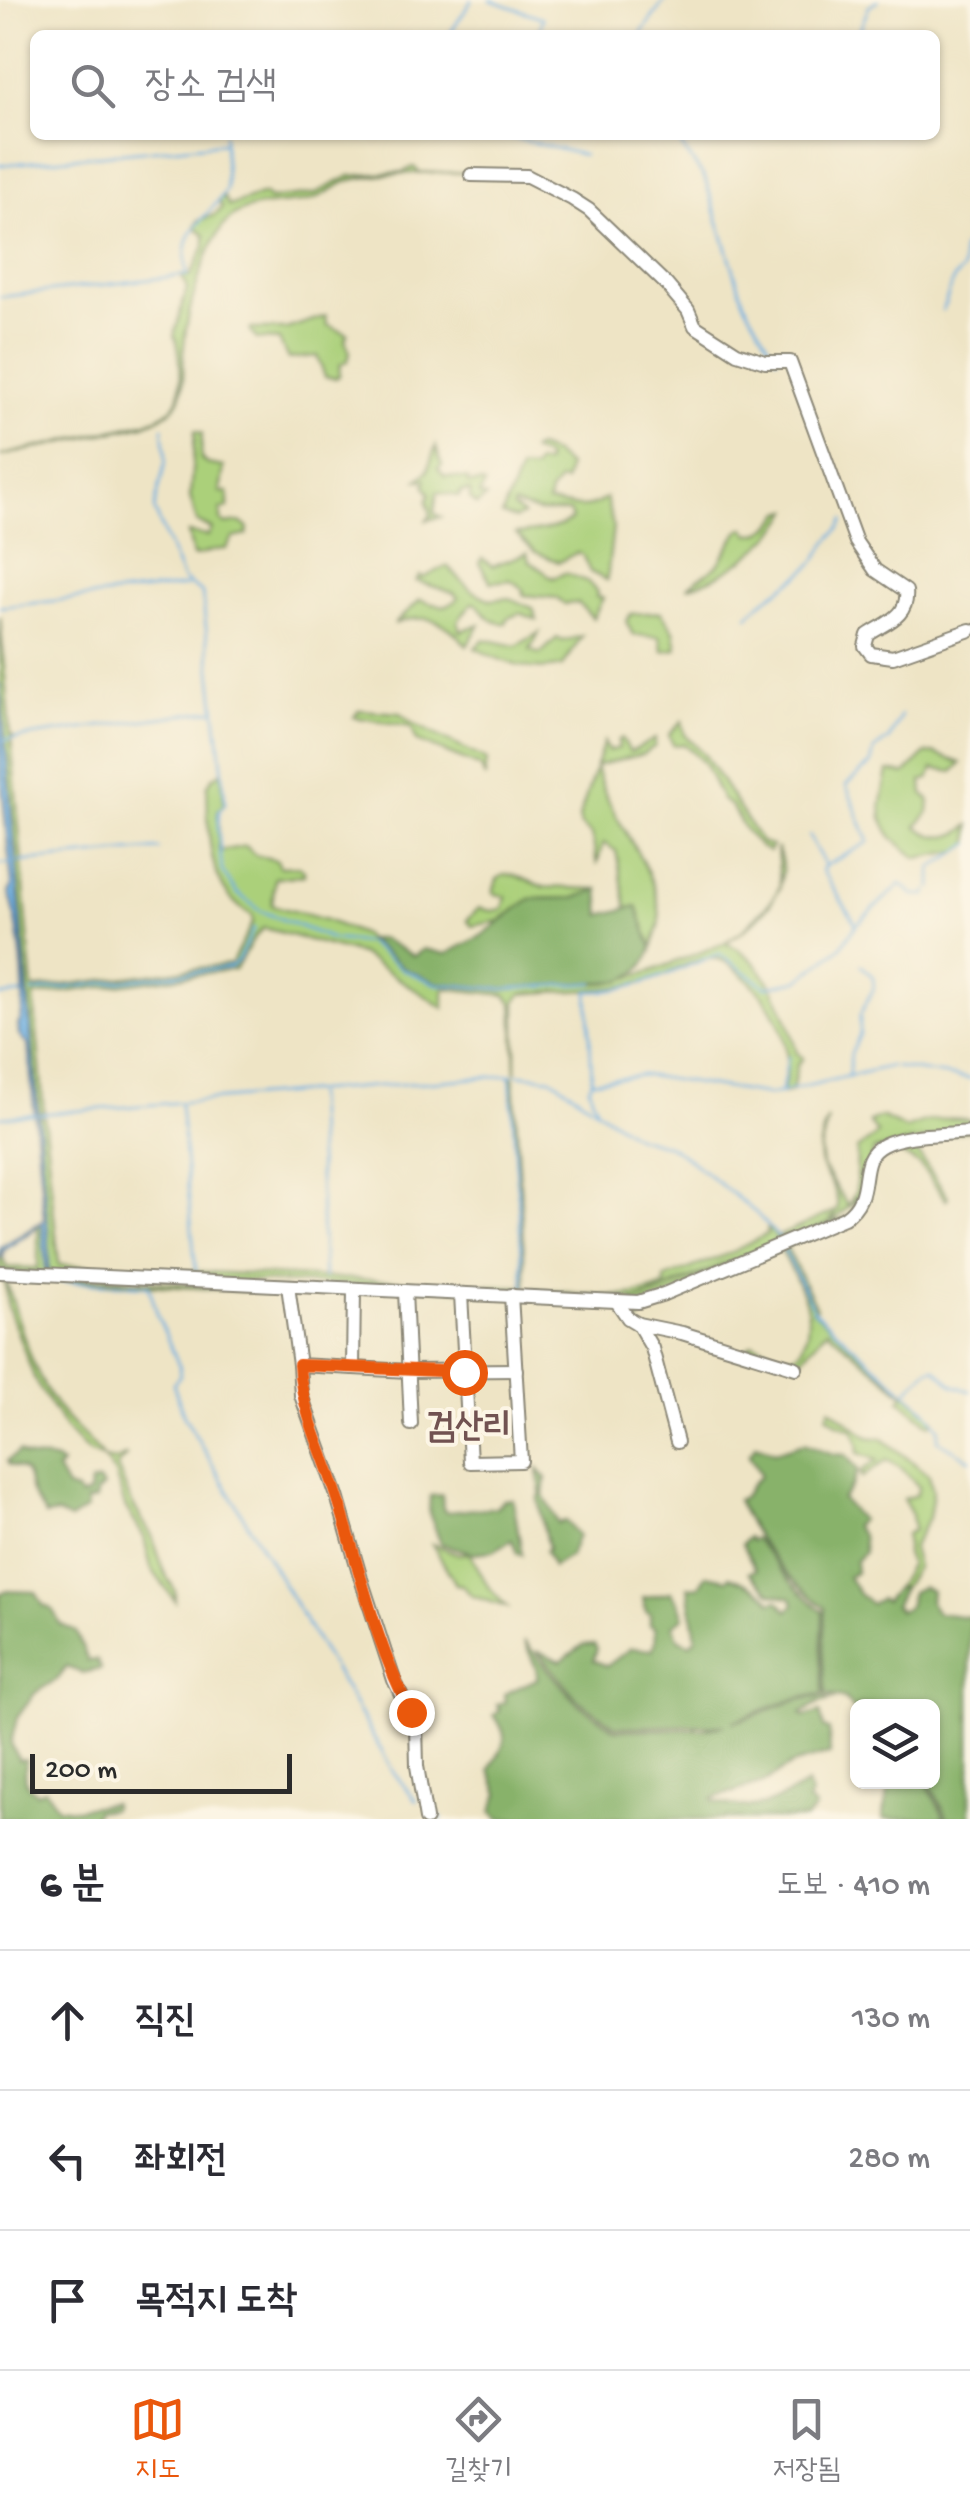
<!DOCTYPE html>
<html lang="ko">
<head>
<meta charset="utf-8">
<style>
  :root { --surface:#fff; --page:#f2f2f3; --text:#2b2b33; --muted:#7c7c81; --line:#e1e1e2; --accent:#ea580c }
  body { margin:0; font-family:"Gochi Hand","Poor Story",sans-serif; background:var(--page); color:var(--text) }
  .controls { position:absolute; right:30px; bottom:30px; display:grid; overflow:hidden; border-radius:15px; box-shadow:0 2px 8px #0004 }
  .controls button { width:90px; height:90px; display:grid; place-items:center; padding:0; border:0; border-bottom:2px solid var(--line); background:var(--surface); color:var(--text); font:50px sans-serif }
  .scale { position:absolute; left:30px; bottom:25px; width:262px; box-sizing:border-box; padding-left:10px; border:5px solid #2b2b2b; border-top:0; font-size:28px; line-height:35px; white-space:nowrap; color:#2b2b2b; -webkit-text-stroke:8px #fcf5e5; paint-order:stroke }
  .stop { position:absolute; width:30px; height:30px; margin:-22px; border:8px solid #ea580c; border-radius:50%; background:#fff }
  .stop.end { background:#ea580c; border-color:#fff; box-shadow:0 2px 10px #0008 }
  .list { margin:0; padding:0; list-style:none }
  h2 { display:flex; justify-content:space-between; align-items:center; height:130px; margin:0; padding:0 40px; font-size:42px }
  h2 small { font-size:32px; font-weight:400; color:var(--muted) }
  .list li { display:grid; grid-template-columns:65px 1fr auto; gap:30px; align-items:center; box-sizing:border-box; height:140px; padding:0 40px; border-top:2px solid var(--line) }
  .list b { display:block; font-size:38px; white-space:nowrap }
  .list em { font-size:32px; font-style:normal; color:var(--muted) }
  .icon { flex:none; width:55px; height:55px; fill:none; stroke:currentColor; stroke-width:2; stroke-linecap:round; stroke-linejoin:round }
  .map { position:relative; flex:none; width:970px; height:1819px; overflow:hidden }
  .search { position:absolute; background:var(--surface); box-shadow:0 2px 8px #0004; left:30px; right:30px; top:30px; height:110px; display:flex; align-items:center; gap:25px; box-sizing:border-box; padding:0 35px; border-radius:15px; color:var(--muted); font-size:38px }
  .sheet { height:550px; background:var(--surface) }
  nav { display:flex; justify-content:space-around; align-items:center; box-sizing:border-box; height:140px; border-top:2px solid var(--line); background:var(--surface); font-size:28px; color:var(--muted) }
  nav a { display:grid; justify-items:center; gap:5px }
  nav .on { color:var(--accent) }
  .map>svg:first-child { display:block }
</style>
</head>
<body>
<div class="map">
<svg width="970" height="1819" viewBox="0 0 970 1819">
  <rect width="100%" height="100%" fill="#fcf5e5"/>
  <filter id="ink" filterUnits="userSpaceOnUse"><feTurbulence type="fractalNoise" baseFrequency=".01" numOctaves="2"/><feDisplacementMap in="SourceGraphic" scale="20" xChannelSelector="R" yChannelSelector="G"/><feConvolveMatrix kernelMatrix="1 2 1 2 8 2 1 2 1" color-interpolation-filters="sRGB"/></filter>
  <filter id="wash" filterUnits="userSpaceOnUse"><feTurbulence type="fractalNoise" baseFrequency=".0048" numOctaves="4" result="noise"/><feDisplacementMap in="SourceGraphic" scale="40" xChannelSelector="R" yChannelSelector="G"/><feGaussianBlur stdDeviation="2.25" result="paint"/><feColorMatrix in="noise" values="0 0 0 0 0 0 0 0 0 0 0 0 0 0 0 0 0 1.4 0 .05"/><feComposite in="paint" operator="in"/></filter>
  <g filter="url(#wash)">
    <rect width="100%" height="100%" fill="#eee4c5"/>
    <g fill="#abd07a" stroke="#6b7e52" stroke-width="2.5">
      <path d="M414 167 419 172 527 174C470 174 408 168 352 180 337 184 326 196 311 200 287 206 251 201 231 218 205 240 187 313 184 345 182 363 187 391 176 405 168 415 156 420 144 425L0 456 146 422C157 419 174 411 178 399 182 387 181 345 174 336L187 288 182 276 191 275 205 246V235L195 227 198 221C206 216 214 219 222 208L219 200 223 196 229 206 264 194 269 199 314 194 350 176 402 172Z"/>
      <polygon points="326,316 327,325 348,334 345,340 350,352 348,361 340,365 339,376 336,378 325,377 317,356 288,359 279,340 257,339 250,332 251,329 286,329"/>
      <path d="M195 431 202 433 201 459 207 464 224 467 220 492H228V508L221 510V521L226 524 240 522 248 528 247 535 233 538 226 549C211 548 205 556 193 556L188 533 208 536 212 529 197 522 190 497Z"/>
      <polygon points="436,446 442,465 438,468 444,476 468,479 468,484 482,483 485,485 479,495 486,497 477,505 470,499 470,491 461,492 459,496 437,492 434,513 441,517 427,520 431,515 427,501 430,494 425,486 426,480 418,480 427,472"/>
      <path d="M537 448 553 454 568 466 565 482 559 481 550 492 548 503C571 505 587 513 606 498L613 526 607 580 590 572 582 554 576 553 559 562 535 552 516 534C530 533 562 529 572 519L569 512H539L514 505 513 508 523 515 515 519 502 515 520 469 533 470 537 464H546V458L531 451Z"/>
      <path d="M790 510C773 543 723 579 687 587L718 565 738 532 745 528 750 534C764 534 775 524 782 512Z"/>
      <polygon points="527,553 529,561 553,578 565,573 587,581 597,592 596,597 603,598 593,618 578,603 564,604 557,598 524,595 523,589 511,580 491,582 479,563 482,558 492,566"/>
      <path d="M447 566 471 590 491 600C520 595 509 601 533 608L537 620 520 613 508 618 506 623C491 624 486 615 477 604L472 603 458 621 461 631 480 624 467 646C447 620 425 612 394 624L420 600C435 604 447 612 458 598L454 593 416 581 420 576 423 578Z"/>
      <polygon points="661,612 674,631 677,649 663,651 660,637 633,635 626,621 631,614"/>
      <polygon points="0,615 10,734 14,738 11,738 22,861 17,861 0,683"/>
      <path d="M539 633 530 650 540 654 557 638 563 641 582 636 563 666C530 674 505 663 475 648L484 639 516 646Z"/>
      <polygon points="359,710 400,713 414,724 487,760 485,778 481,767 417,741 411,726 354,717"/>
      <polygon points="682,721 685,735 705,755 761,842 772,846 769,851 759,846 745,830 731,806 722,800 704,763 684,744 673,745 669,735"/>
      <path d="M622 738 630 752 655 739V746L643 754 596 766C607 820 658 863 660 919 660 928 654 940 652 949L637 907 627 908 616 851 603 843 597 865 592 835 581 826 579 818 604 742 608 751 619 748 618 741Z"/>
      <path d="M933 753 961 763 953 772 933 769 929 779 922 781 923 794 930 801 929 812 917 826C934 841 954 840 970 825V844L958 851 917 858 892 838 882 818 881 807 888 771 905 774 925 754Z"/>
      <path d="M222 771 224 804 218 811 219 851 246 846 255 855 277 860 280 867 299 866 304 870V875L275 878 272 905 326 920 364 935 368 943 404 970 437 984 503 990 537 985 608 983 652 971 722 944 741 932 773 899 780 888 777 848C797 889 756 925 724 943 766 955 788 1015 797 1053L803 1058 797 1066 792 1091 782 1093C796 1050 779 1007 744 976 737 970 728 961 718 959 698 956 679 969 660 977 616 994 568 989 522 994L516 1001V1073L513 1004 506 995 444 988V1008L360 954 264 928 254 938 235 969 34 996 44 1112H39L17 863H22L33 989 231 964 253 922 252 915C205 891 209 832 207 787L212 778Z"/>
      <polygon points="504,875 514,875 544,887 599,889 575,898 530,899 499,921 472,926 467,920 479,908 492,911 503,909 506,897 493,893 497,879"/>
      <polygon points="511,1076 514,1076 526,1292 0,1271 0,1255 7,1267 38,1268 38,1227 43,1223 46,1270 49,1270 39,1116 44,1116 59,1265 459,1284 523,1287 524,1290"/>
      <path d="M881 1117 906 1129C923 1120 951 1116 970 1120V1130L874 1150 862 1194 832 1222 835 1213 829 1223 782 1241 779 1236 837 1210C841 1175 805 1178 826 1123L828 1120 820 1150 822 1166 848 1206 856 1191 857 1149 878 1134 869 1122Z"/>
      <path d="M910 1141 948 1197 946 1200 920 1165 889 1147C863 1167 876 1189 860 1212L786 1246 816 1308 813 1311 926 1411 934 1420 930 1425 900 1400 904 1394 827 1330 798 1362 746 1349 753 1344C765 1346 778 1357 791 1355 801 1354 802 1347 805 1339 816 1306 795 1279 781 1249L640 1307V1321L632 1318 626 1306 851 1216 879 1151Z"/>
      <path d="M768 1227 779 1241 638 1300 529 1292V1288C570 1291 628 1305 665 1285V1278L728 1254 767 1234Z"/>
      <path d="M4 1274 287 1290 284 1293 8 1277 6 1281C21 1324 30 1369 56 1405 69 1425 90 1438 103 1458L114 1461 127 1455 117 1466 130 1500 152 1536 165 1574 175 1590V1601L151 1568 144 1537 125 1506 115 1474 103 1458 88 1452 65 1428 36 1383 8 1307Z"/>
      <polygon points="830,1408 868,1437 883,1439 929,1475 933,1492 929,1518 912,1548 917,1566 903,1588 897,1587 910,1564 906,1554 906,1534 914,1530 912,1515 903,1499 916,1495 919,1487 902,1469 887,1460 862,1477 860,1472 877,1460 858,1453 859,1446 853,1430 838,1424 827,1415"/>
      <polygon points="432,1544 459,1554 470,1553 489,1588 507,1607 472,1596 462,1585 456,1584"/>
    </g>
    <g fill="#88b26a" stroke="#5a6e4a" stroke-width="2.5">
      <path d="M599 889 601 915 637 906 652 949C647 965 635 976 619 981L503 989 437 983 405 969 367 939H382L414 956 424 949 446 954 481 936 530 899 575 898Z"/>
      <path d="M804 1443 833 1454 846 1455 858 1470 852 1486 842 1499 861 1520 854 1526 862 1536 864 1552 855 1562 856 1572 848 1577 859 1594 871 1604 880 1599 885 1601 897 1587 903 1588 894 1606 900 1611 908 1606 912 1592 922 1587 931 1591 930 1602 937 1613 970 1617V1819H948L929 1782H932V1706H858L857 1714 845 1699 826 1694 823 1659 825 1608C788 1580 757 1543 737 1500 749 1497 748 1483 759 1478L760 1474 749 1455 756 1445 775 1452Z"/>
      <path d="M19 1452C33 1464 48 1454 62 1464L57 1470 67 1488 76 1491 81 1497 89 1494 90 1483 99 1481 103 1487 96 1493V1500L86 1502 87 1509 70 1520 58 1514 45 1516C42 1508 36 1502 32 1495 25 1478 34 1471 9 1465L7 1461Z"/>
      <polygon points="538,1469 546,1478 544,1495 558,1523 566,1521 578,1535 570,1556 553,1567 545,1551 548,1549 538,1499 541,1493"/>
      <polygon points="442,1495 443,1509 447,1512 496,1507 504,1500 513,1499 522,1555 517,1554 512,1540 493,1551 473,1553 441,1544 429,1513 430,1496"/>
      <path d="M748 1537 751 1541 755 1538 795 1587 823 1612 821 1659 824 1694C795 1696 759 1711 732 1722 764 1716 802 1690 833 1699L816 1704 801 1714 804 1717 820 1712 824 1728 829 1730 830 1754 791 1765 764 1783 713 1798V1801C759 1813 767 1806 807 1784L811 1795 808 1801 815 1808 806 1819H500L492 1811 499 1794 490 1770C500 1748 514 1743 494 1715L500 1711 497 1704 505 1702 504 1694 537 1679V1670L524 1641 577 1703 616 1730 705 1729 725 1725 617 1727 578 1700 537 1651 561 1661 583 1645 594 1644 597 1649 593 1660 607 1666 631 1648 652 1650 656 1641 655 1627 650 1625V1613L646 1612 643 1598 671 1592 679 1603 684 1617 673 1625 679 1639 690 1644 696 1638 688 1587 699 1586 706 1575 727 1579 730 1576C746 1583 762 1588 772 1602L778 1600 788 1611 794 1604 792 1598 771 1593 749 1572 756 1570 742 1544Z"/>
      <path d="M5 1591 36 1592 43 1605 53 1610 60 1624 76 1632 88 1661 97 1660 101 1669 82 1673 66 1667 57 1679 35 1693 17 1718 11 1743 19 1760 25 1759C27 1774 21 1785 37 1793L45 1789 58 1807 75 1809 112 1803V1809L96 1811 93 1819H0V1594Z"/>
      <polygon points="890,1782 926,1782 945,1819 883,1819"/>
    </g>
    <path fill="#6dafe1" stroke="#4c6d86" stroke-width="2.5" d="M0 683 49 1242V1271H46L42 1224 3 1251V1258L0 1255 1 1247 44 1220 28 1045 19 1035 18 1025C30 1007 18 914 9 893L12 886 0 766Z"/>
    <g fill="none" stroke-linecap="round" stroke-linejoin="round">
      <g stroke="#6dafe1" stroke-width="2.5">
        <polyline points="491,0 543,18 538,35"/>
        <polyline points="449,35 472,0"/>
        <polyline points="640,35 665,0"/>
        <polyline points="858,35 869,6 879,0"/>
        <polyline points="970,124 964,136 970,161"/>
        <polyline points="502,135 583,155"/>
        <polyline points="674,135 705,179 744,302 777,358"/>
        <polyline points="0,165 223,143"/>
        <path d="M0 297 187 275C179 224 206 223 226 190L224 135"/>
        <path d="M943 310 953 280 963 269 962 251 968 239C964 223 967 215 969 199 970 188 965 186 970 175"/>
        <polyline points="163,427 166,460 154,509 183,580 202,593 223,774 225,804 219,811 218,828 222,871 237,893 261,911 332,939 368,943 404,970 437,984 502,989 594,983"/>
        <polyline points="0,607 187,586"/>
        <path d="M748 616C762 598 787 587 805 571 817 562 821 550 830 539 836 531 841 530 844 520"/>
        <polyline points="5,740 214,710"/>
        <polyline points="809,836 825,866"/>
        <polyline points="17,862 159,849"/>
        <polyline points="0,864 10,863"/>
        <polyline points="932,888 932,868 970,844"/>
        <polyline points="856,924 822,870 825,866 869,842 846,785 871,764 874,750 889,739 901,715"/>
        <polyline points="33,992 231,967 238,960 254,928"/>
        <polyline points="0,996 21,994"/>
        <polyline points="895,1067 970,1079"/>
        <polyline points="518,1074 551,1078 635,1136 667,1145 685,1156 756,1213 780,1239"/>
        <polyline points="510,1076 524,1289"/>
        <polyline points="848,1077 851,1054 860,1034 860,1015 874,987 873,977 861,965"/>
        <polyline points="593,1081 643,1075 769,1095 891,1066"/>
        <polyline points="781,1094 788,1057"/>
        <polyline points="315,1095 324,1278"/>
        <polyline points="180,1105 196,1272"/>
        <path d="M596 1107 589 1088 592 1081 588 991C634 994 678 968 720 954L766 987 798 981 808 973 840 948 856 925 901 884 914 895H926L928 890"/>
        <polyline points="39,1114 513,1075"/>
        <polyline points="0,1117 34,1114"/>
        <polyline points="783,1247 814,1311 926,1410 939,1428 938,1441 970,1459"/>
        <polyline points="57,1281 149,1286 158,1317 180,1368 181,1375 173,1384 184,1416 331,1665"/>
        <polyline points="908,1390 928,1370 935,1368 953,1385 970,1391"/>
        <polyline points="333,1668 395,1774 416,1801"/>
        <polyline points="432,1810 442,1819"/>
      </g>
    </g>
  </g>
  <g filter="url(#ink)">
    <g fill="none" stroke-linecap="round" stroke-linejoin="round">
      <g stroke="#8c8878" stroke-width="16">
        <g id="minor">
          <path d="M471 175 527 176 572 199 589 210 666 284 688 310 695 326 737 353 765 362H790L856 542 875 570 906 591C909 617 885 623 868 635L865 646 871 654 893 657 970 630"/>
          <path d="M0 1272 638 1302 664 1294 844 1218C878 1195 853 1160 883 1145 906 1133 944 1135 970 1132"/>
          <polyline points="288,1286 299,1365 408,1371 516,1370"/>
          <polyline points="405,1291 411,1424"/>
          <polyline points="461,1294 470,1462 521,1461 511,1295"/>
          <polyline points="617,1302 628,1318 638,1324 682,1333 796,1368"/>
          <polyline points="638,1324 652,1348 677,1442"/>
          <polyline points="299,1365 301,1395 337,1496 361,1579 394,1680 416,1725 417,1766 426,1819"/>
          <polyline points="353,1368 354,1289"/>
        </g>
      </g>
      <use href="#minor" stroke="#fff" stroke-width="12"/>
    </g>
  </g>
  <g fill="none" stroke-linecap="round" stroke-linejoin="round" filter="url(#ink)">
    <path stroke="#ea580c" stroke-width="12" d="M411 1712C376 1646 360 1571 338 1499 324 1454 302 1413 299 1365L464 1372"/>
  </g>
  <g text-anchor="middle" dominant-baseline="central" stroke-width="8" stroke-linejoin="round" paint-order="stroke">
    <g font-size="35" font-weight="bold" fill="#715251" stroke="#fcf5e5">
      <text x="469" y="1429">검산리</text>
    </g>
  </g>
</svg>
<div class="controls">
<button><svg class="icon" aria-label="layers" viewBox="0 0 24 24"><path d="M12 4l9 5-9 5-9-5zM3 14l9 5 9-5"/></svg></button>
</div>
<div class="scale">200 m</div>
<div class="stop" style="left:464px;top:1372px"></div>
<div class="stop end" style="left:411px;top:1712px"></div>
<div class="search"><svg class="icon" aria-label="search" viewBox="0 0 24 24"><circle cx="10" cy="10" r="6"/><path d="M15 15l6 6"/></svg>장소 검색</div>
</div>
<section class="sheet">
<h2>6 분<small>도보 · 410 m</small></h2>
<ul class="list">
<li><svg class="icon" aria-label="ahead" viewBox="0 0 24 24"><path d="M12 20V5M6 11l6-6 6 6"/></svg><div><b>직진</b></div><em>130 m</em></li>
<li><svg class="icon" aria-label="left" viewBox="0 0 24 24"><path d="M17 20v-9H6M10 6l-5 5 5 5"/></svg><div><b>좌회전</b></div><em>280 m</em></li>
<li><svg class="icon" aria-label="arrive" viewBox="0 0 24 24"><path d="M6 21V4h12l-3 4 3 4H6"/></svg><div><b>목적지 도착</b></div></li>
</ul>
</section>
<nav>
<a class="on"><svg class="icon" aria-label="map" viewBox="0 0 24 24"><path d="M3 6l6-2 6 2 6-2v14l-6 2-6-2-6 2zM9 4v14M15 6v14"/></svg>지도</a>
<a><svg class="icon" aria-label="directions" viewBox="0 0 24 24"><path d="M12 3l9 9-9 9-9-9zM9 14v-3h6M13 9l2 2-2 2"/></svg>길찾기</a>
<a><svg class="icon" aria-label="saved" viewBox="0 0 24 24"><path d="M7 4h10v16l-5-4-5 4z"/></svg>저장됨</a>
</nav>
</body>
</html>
